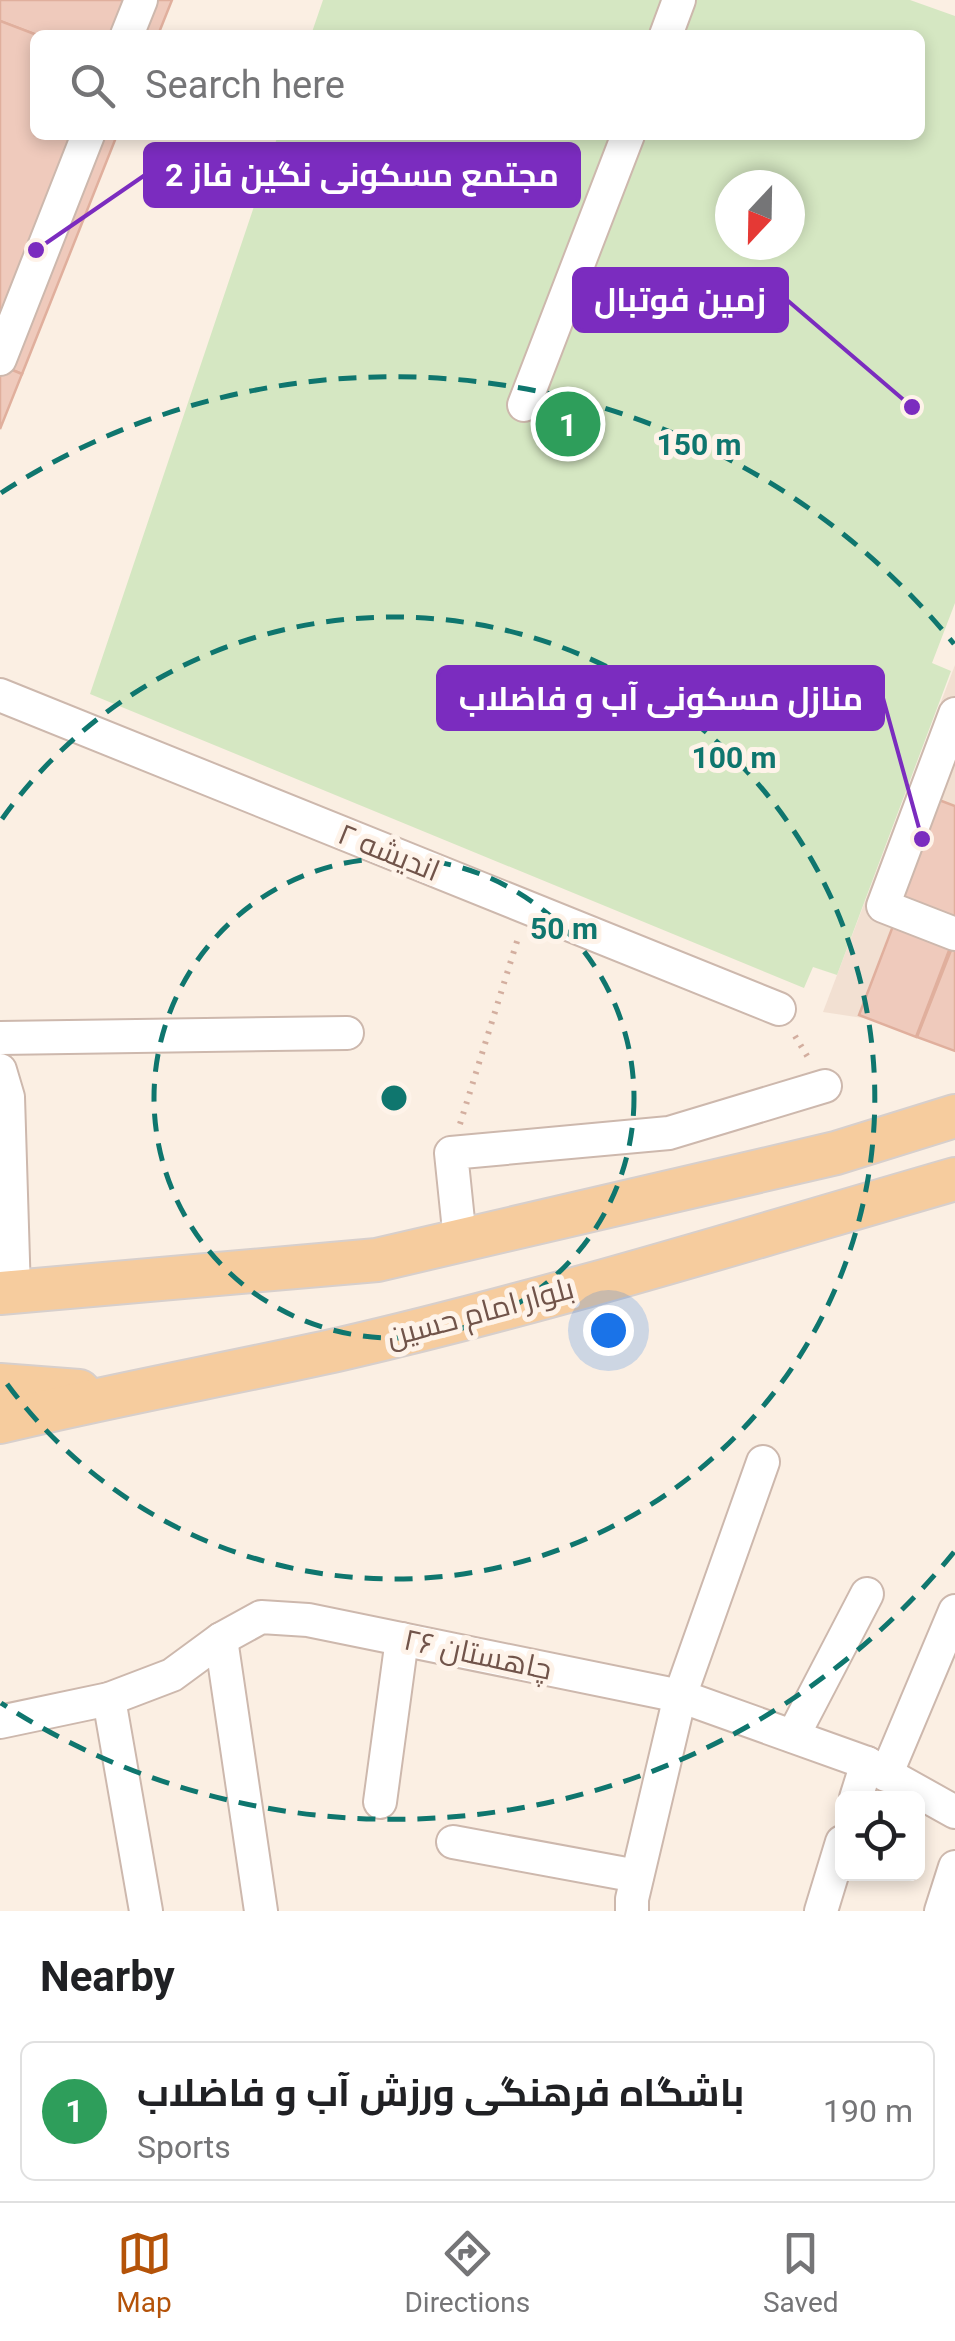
<!DOCTYPE html>
<html lang="en">
<head>
<meta charset="utf-8">
<style>
  :root { --surface:#fff; --page:#f2f2f2; --text:#202124; --muted:#757577; --line:#e0e0e0; --accent:#b45309 }
  body { margin:0; font-family:Roboto,Cairo,sans-serif; background:var(--page); color:var(--text) }
  .controls { position:absolute; right:30px; bottom:30px; display:grid; overflow:hidden; border-radius:15px; box-shadow:0 5px 15px #0003 }
  .controls button { width:90px; height:90px; display:grid; place-items:center; padding:0; border:0; border-bottom:2px solid var(--line); background:var(--surface); color:var(--text); font:50px sans-serif }
  .compass { position:absolute; left:715px; top:170px; width:90px; height:90px; border-radius:50%; background:var(--surface); box-shadow:0 5px 15px #0003; rotate:202deg }
  .you { position:absolute; left:608px; top:1330px; width:35px; height:35px; margin:-25px; border:8px solid #fff; border-radius:50%; background:#1a73e8; box-shadow:0 0 0 15px #1a73e833 }
  .badge { display:grid; place-items:center; width:65px; height:65px; border-radius:50%; background:var(--accent); color:#fff; font-size:32px; font-weight:700 }
  .pin { position:absolute; translate:-50% -50%; border:5px solid #fff; box-shadow:0 2px 10px #0006 }
  .list { margin:0; padding:0; list-style:none }
  h2 { display:flex; justify-content:space-between; align-items:center; height:130px; margin:0; padding:0 40px; font-size:42px }
  h2 small { font-size:32px; font-weight:400; color:var(--muted) }
  .list li { display:grid; grid-template-columns:65px 1fr auto; gap:30px; align-items:center; box-sizing:border-box; height:140px; margin:0 20px 20px; padding:0 20px; border:2px solid var(--line); border-radius:15px }
  .list b { display:block; font-size:38px; white-space:nowrap }
  .list p { margin:0; font-size:32px; white-space:nowrap; color:var(--muted) }
  .list em { font-size:32px; font-style:normal; color:var(--muted) }
  .icon { flex:none; width:55px; height:55px; fill:none; stroke:currentColor; stroke-width:2; stroke-linecap:round; stroke-linejoin:round }
  .map { position:relative; flex:none; width:955px; height:1911px; overflow:hidden }
  .search { position:absolute; background:var(--surface); box-shadow:0 5px 15px #0003; left:30px; right:30px; top:30px; height:110px; display:flex; align-items:center; gap:25px; box-sizing:border-box; padding:0 35px; border-radius:15px; color:var(--muted); font-size:38px }
  .sheet { height:290px; background:var(--surface) }
  nav { display:flex; justify-content:space-around; align-items:center; box-sizing:border-box; height:140px; border-top:2px solid var(--line); background:var(--surface); font-size:28px; color:var(--muted) }
  nav a { display:grid; justify-items:center; gap:5px }
  nav .on { color:var(--accent) }
  .map>svg:first-child { display:block }
</style>
</head>
<body>
<div class="map">
<svg width="955" height="1911" viewBox="0 0 955 1911">
  <rect width="100%" height="100%" fill="#fbefe3"/>
  <polygon fill="#f2e0d2" points="955,665 955,1032 823,1012"/>
  <path fill="#d5e7c2" fill-rule="evenodd" d="M323 0H910L955 16V603L932 663 951 671 837 975 813 967 804 988 90 694 278 135H920V35H311ZM730 185H790V245H730Z"/>
  <g fill="#efcabc" stroke="#e0af9d" stroke-width="2.5">
    <polygon points="0,0 172,0 158,35 37,35 0,21"/>
    <polygon points="0,21 37,35 35,135 117,135 22,374 0,365"/>
    <polygon points="0,365 22,374 0,429"/>
    <polygon points="939,800 955,806 955,918 901,896"/>
    <polygon points="896,918 953,940 916,1037 859,1015"/>
    <polygon points="955,940 955,1051 917,1037"/>
  </g>
  <g fill="none" stroke-linecap="round" stroke-linejoin="round">
    <g stroke="#cdb8ad" stroke-width="36">
      <g id="minor">
        <polyline points="127,35 141,0"/>
        <polyline points="666,35 679,0"/>
        <polyline points="0,359 88,135"/>
        <polyline points="524,405 628,135"/>
        <polyline points="0,695 779,1009"/>
        <polyline points="955,714 883,906 955,934"/>
        <polyline points="0,1038 347,1033"/>
        <polyline points="0,1070 8,1097 14,1292"/>
        <polyline points="460,1240 451,1153 669,1133 825,1086"/>
        <polyline points="221,1639 261,1911"/>
        <polyline points="109,1699 146,1911"/>
        <polyline points="0,1722 109,1699 172,1675 221,1639 261,1617 308,1620 680,1696 867,1763 955,1812"/>
        <polyline points="793,1736 867,1594"/>
        <polyline points="886,1775 955,1611"/>
        <polyline points="856,1798 867,1763"/>
        <polyline points="380,1802 402,1639"/>
        <polyline points="453,1842 637,1876"/>
        <polyline points="632,1911 632,1899 680,1696 763,1462"/>
        <polyline points="821,1911 842,1842"/>
        <polyline points="941,1911 955,1867"/>
      </g>
    </g>
    <g stroke="#d7cfcc" stroke-width="46">
      <g id="major">
        <polyline points="0,1293 377,1260 836,1153 955,1116"/>
        <polyline points="0,1385 79,1391"/>
        <path d="M0 1422C113 1395 228 1374 341 1349 548 1301 751 1238 955 1179"/>
      </g>
    </g>
    <g stroke="#d3ae9f" stroke-width="6" stroke-dasharray="2.5 8" stroke-linecap="butt">
      <polyline points="795,1036 809,1059"/>
      <polyline points="460,1124 519,935"/>
    </g>
    <use href="#minor" stroke="#fff" stroke-width="32"/>
    <use href="#major" stroke="#f6cc9e" stroke-width="42"/>
  </g>
  <g fill="none" stroke="#0f766e" stroke-width="5" stroke-dasharray="18 12">
    <circle cx="394" cy="1098" r="240"/>
    <path d="M2 819A481 481 0 1 1 2 1377"/>
    <path d="M954 1552A721 721 0 0 1 1 1703M1 493A721 721 0 0 1 954 644"/>
  </g>
  <g text-anchor="middle" dominant-baseline="central" stroke-width="10" stroke-linejoin="round" paint-order="stroke">
    <g font-size="30" fill="#71544a" stroke="#fef3e9">
      <text transform="translate(389 852) rotate(22)">اندیشه ۲</text>
      <text transform="translate(480 1312) rotate(-15)">بلوار امام حسین</text>
      <text transform="translate(478 1654) rotate(12)">چاهستان ۲۶</text>
    </g>
  </g>
  <circle cx="394" cy="1098" r="15" fill="#0f766e" stroke="#fef3e9" stroke-width="5"/>
  <g font-size="30" text-anchor="middle" font-weight="bold" fill="#0f766e" stroke="#fef3e9" stroke-width="10" stroke-linejoin="round" paint-order="stroke">
    <text x="699" y="455">150 m</text>
    <text x="734" y="768">100 m</text>
    <text x="564" y="939">50 m</text>
  </g>
  <path fill="none" stroke="#7b2cbf" stroke-width="4" d="M36 250L145 175M912 407L787 300M922 839L883 698"/>
  <g fill="#7b2cbf" stroke="#fef3e9" stroke-width="4">
    <circle cx="36" cy="250" r="10"/>
    <circle cx="912" cy="407" r="10"/>
    <circle cx="922" cy="839" r="10"/>
  </g>
  <g fill="#7b2cbf" stroke="#7b2cbf" stroke-width="4">
    <rect x="145" y="144" width="434" height="62" rx="10"/>
    <rect x="574" y="269" width="213" height="62" rx="10"/>
    <rect x="438" y="667" width="445" height="62" rx="10"/>
  </g>
  <g font-size="32" text-anchor="middle" font-weight="bold" fill="#fff">
    <text x="362" y="186">مجتمع مسکونی نگین فاز 2</text>
    <text x="680" y="311">زمین فوتبال</text>
    <text x="661" y="710">منازل مسکونی آب و فاضلاب</text>
  </g>
</svg>
<div class="controls">
<button><svg class="icon" aria-label="locate" viewBox="0 0 24 24"><circle cx="12" cy="12" r="6"/><path d="M12 2v4M12 18v4M2 12h4M18 12h4"/></svg></button>
</div>
<svg class="compass" viewBox="-18 -18 36 36"><path d="M0-13l5 13h-10z" fill="#e53935"/><path d="M0 13l5-13h-10z" fill="#757577"/></svg>
<div class="you"></div>
<div class="pin badge" style="left:568px;top:424px;background:#2e9e5b">1</div>
<div class="search"><svg class="icon" aria-label="search" viewBox="0 0 24 24"><circle cx="10" cy="10" r="6"/><path d="M15 15l6 6"/></svg>Search here</div>
</div>
<section class="sheet">
<h2>Nearby<small></small></h2>
<ul class="list">
<li><span class="badge" style="background:#2e9e5b">1</span><div><b>باشگاه فرهنگی ورزش آب و فاضلاب</b><p>Sports</p></div><em>190 m</em></li>
</ul>
</section>
<nav>
<a class="on"><svg class="icon" aria-label="map" viewBox="0 0 24 24"><path d="M3 6l6-2 6 2 6-2v14l-6 2-6-2-6 2zM9 4v14M15 6v14"/></svg>Map</a>
<a><svg class="icon" aria-label="directions" viewBox="0 0 24 24"><path d="M12 3l9 9-9 9-9-9zM9 14v-3h6M13 9l2 2-2 2"/></svg>Directions</a>
<a><svg class="icon" aria-label="saved" viewBox="0 0 24 24"><path d="M7 4h10v16l-5-4-5 4z"/></svg>Saved</a>
</nav>
</body>
</html>
